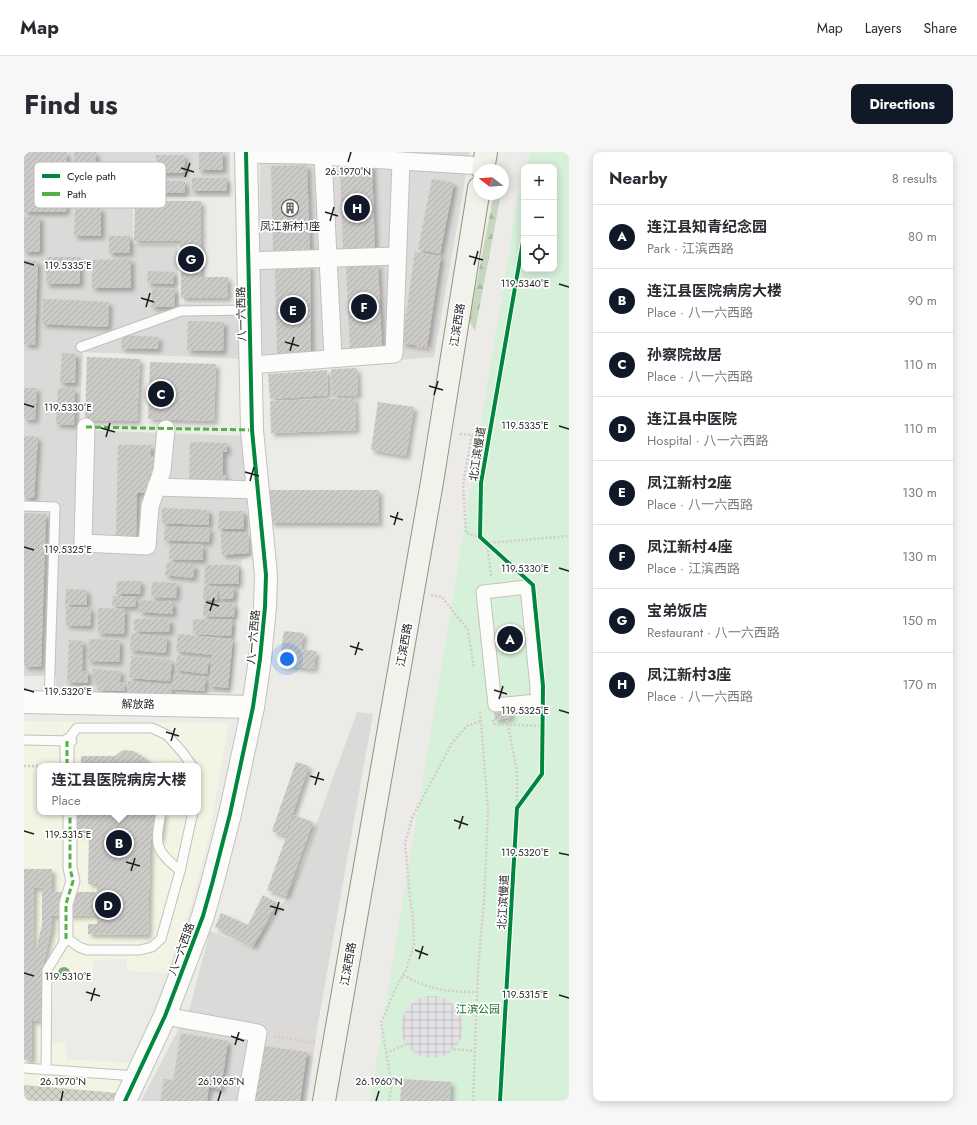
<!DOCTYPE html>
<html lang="en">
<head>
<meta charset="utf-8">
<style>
  :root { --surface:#fff; --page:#f7f7f7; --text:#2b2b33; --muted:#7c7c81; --line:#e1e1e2; --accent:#111827 }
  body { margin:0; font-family:Jost,"Noto Sans SC",sans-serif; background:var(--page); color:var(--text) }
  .controls { position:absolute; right:12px; top:12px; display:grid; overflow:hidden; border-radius:8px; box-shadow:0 2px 10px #0003 }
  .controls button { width:36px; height:36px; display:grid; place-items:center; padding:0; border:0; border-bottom:1px solid var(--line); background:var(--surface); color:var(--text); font:20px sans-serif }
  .compass { position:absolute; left:449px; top:12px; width:36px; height:36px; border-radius:50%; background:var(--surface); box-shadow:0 2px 10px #0003; rotate:287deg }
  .you { position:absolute; left:263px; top:507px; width:14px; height:14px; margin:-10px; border:3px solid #fff; border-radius:50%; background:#1a73e8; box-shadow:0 0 0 6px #1a73e833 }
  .badge { display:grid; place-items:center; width:26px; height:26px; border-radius:50%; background:var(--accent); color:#fff; font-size:13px; font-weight:700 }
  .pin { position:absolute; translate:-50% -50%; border:2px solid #fff; box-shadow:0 1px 4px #0006 }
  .popup { position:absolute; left:13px; top:611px; width:164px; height:52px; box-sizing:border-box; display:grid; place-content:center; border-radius:8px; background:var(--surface); filter:drop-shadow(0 1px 3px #0005); font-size:13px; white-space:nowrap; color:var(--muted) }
  .popup b { font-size:15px; color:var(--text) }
  .popup::after { content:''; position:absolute; left:50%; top:100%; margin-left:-8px; border:8px solid transparent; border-top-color:var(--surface) }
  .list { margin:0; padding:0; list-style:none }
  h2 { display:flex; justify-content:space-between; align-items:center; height:52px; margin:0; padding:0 16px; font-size:17px }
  h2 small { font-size:13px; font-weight:400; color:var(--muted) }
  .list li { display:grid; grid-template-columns:26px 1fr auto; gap:12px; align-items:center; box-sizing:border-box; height:64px; padding:0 16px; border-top:1px solid var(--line) }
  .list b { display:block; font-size:15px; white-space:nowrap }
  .list p { margin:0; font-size:13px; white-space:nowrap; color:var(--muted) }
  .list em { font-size:13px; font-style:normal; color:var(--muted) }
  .icon { flex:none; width:22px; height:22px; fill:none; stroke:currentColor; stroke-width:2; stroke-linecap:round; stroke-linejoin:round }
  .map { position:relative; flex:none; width:545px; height:949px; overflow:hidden; border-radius:8px }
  header { display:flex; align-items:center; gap:24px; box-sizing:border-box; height:56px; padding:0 20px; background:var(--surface); border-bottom:1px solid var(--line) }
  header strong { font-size:19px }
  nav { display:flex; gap:22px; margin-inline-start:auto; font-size:14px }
  .intro { display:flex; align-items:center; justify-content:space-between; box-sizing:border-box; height:96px; padding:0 24px }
  h1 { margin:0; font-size:28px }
  .button { padding:10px 18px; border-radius:8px; background:var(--accent); color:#fff; font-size:14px; font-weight:700 }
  main { display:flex; gap:24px; padding:0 24px }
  aside { flex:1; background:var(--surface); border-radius:8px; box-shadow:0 2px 10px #0003 }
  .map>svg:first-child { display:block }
</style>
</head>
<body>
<header>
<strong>Map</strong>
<nav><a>Map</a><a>Layers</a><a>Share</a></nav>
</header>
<div class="intro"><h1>Find us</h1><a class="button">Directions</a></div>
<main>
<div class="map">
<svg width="545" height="949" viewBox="0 0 545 949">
  <defs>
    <pattern id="construction-cross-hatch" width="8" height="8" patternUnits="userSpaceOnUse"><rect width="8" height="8" fill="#d3d4c9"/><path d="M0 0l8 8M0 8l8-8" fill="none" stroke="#b5b6ac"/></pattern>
    <pattern id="forest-firs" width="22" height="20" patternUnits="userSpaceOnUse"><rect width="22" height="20" fill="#c5d8bf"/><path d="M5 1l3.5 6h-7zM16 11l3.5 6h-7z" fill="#a9b9a4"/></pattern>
    <pattern id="plaza-grid" width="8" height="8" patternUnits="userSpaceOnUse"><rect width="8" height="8" fill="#e3e1e5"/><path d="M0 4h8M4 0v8" fill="none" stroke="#c2c1c4"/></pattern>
    <pattern id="building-hatch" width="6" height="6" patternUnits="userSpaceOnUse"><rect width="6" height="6" fill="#cdcbc8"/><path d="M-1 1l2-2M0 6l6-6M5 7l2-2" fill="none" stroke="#b0aeab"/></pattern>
    <filter id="shadow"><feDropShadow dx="3.5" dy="3.5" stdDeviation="2" flood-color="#0004"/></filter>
  </defs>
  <rect width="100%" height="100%" fill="#ecebe7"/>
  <g fill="#dbdad8">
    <polygon points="0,0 206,0 206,45 109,45 109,92 153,93 155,152 214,153 218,207 59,200 55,278 221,284 223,353 226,404 218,408 206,541 152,540 151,547 32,542 32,524 0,524"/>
    <polygon points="236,0 446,0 410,205 235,220"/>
    <polygon points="166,855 293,877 283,949 117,949"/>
  </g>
  <path fill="#f3f4e3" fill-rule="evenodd" d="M0 569 205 571 184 690 161 773 141 821 103 819V807L69 808V823L30 824 28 890H42V907L106 911 93 941 0 933ZM16 614H174V660H16Z"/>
  <polygon fill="#dadad8" points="333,560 349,562 293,877 166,855 186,779 228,796 263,745 280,709 298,656"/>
  <polygon fill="url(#construction-cross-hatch)" points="0,933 93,941 88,949 0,949"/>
  <polygon fill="url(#forest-firs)" points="470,42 477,42 451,179 445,169"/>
  <polygon fill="#d7f0da" points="506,0 545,0 545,949 346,949 422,487 492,57 500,23 500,117 530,117 530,15 502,15"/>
  <circle fill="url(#plaza-grid)" cx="408" cy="875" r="31"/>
  <g fill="url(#building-hatch)" fill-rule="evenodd" filter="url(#shadow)">
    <polygon points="0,0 43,0 42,60 0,60"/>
    <polygon points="50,0 72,0 72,27 50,26"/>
    <rect x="175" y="0" width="24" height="18"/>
    <polygon points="132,3 161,3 160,21 132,21"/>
    <polygon points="348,12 351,98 319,99 316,13"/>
    <rect x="75" y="13" width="50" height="16"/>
    <polygon points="283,13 286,99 249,100 247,14"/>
    <rect x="168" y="26" width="35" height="13"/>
    <polygon points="408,27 430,31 416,102 394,97"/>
    <rect x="126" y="29" width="35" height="12"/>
    <polygon points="111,49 177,49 177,125 204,125 204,146 157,146 157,89 110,89"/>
    <polygon points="77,56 77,84 50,84 51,57"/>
    <rect x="0" y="65" width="16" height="35"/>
    <rect x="85" y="84" width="21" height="17"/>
    <polygon points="391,100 417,104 403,195 378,191"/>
    <polygon points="23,105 56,105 56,132 22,132"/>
    <polygon points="107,107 107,136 68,136 68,108"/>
    <polygon points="0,108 14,109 11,193 0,192"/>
    <polygon points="286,112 287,202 253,203 251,113"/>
    <polygon points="354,112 358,197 326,198 322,114"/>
    <polygon points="124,119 150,120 149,132 123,131"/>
    <polygon points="128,136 151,137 150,155 127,155"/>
    <polygon points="19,147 85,150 84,175 18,172"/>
    <polygon points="164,169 200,170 199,199 163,198"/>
    <polygon points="98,183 135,185 134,197 97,196"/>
    <polygon points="38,201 52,202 51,231 36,231"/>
    <polygon points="63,205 116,207 113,269 61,268"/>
    <polygon points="126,210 192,212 190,269 124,267"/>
    <polygon points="333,216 334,243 308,244 307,217"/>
    <polygon points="303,218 304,243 246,247 244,222"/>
    <polygon points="0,236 13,236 11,268 0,267"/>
    <polygon points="34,236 51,237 50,273 32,272"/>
    <polygon points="331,246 332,278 247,281 246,249"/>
    <polygon points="354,250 390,255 382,304 347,298"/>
    <polygon points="0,284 14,285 10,346 0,346"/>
    <polygon points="166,290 203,291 203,300 199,300 199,323 202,323 202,332 165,331"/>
    <polygon points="94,293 127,293 127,304 130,304 130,322 126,322 126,341 113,341 112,388 92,388"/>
    <polygon points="245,338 355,338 355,371 246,371"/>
    <polygon points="138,356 185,358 185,373 138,371"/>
    <polygon points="195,359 220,359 220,377 194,377"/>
    <polygon points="0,361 22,362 17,515 0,514"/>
    <polygon points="141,375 186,376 185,390 140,388"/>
    <polygon points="224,380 225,401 198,403 197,381"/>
    <polygon points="146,392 179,393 179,408 145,407"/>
    <polygon points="143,410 171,413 169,426 141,423"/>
    <polygon points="181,413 215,413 215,432 180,431"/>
    <polygon points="93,429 117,429 116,442 92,442"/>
    <polygon points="128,430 153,431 152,446 127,445"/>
    <polygon points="180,434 194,435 193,448 179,448"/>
    <polygon points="196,435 210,435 209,447 195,447"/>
    <polygon points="42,437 63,438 63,453 41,452"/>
    <polygon points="89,444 112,445 111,455 88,454"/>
    <polygon points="116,448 149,450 149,462 115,460"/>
    <polygon points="180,451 211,452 210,465 179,464"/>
    <polygon points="42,455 67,456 66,474 42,473"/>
    <polygon points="74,456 101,457 100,482 74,481"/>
    <polygon points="110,467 146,467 146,480 110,479"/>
    <polygon points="169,467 208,468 207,484 169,482"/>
    <polygon points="260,479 280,481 277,497 292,499 290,517 255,513"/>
    <polygon points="107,481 143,485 142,501 106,498"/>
    <polygon points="154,482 209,487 204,536 185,534 188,503 152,499"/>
    <polygon points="65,487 96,488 95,510 64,509"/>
    <polygon points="45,488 59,489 58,519 64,519 64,531 43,530"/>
    <polygon points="107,504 148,508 146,529 105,526"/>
    <polygon points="153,504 185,507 183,522 151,518"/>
    <polygon points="69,517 97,519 96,530 80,529 101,531 101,539 73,538 73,528 69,528"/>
    <polygon points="150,523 182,525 180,539 148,537"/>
    <polygon points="104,529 148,533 147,545 103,541"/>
    <polygon points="486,550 487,566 471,568 469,552"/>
    <polygon points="99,598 109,599 120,605 129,614 57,614 57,604 91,604"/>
    <polygon points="272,610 285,614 261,684 248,679"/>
    <path d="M51 660H140L136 688 127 687 126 695 124 783 64 782V772H73V763L28 764V775L19 813 18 869 8 868V908H0V717H28V740H73V732H64L65 682H54ZM10 735 18 736V773L12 797H9Z"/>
    <polygon points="270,663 289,670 262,744 243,738"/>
    <polygon points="239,743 253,751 229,794 191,775 197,761 224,773"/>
    <polygon points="157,881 204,889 197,937 185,935 183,949 136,949 140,927 149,928"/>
    <polygon points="239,894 283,900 276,949 230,949"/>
    <polygon points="378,927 427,930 426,949 376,949"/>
  </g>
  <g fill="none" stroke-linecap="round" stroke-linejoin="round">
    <g stroke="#c2c1bf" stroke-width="11">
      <g id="service">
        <polyline points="57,195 157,159 226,158"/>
        <polyline points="0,354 31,355 25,550"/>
        <polyline points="0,588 48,589"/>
        <polyline points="43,589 53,576 128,576 143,583 159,601 168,614"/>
        <path d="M137 660C131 694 130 696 156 719"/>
        <polyline points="0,916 112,924"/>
        <polyline points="22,918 23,818 42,787 48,790 55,795 63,798 116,798 128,795 137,787 156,719 169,660"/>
      </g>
    </g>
    <g stroke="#c2c1bf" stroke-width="15">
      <g id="pedestrian">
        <polygon points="503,435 513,535 513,549 471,553 459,440"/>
        <polyline points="43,589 43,614"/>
        <polyline points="42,787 42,752 49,729 46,716 46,660"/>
      </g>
    </g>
    <g stroke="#c2c1bf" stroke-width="19">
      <g id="minor">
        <polyline points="222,2 281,3 459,14"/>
        <polyline points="299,4 309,206"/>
        <polyline points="225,109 373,104"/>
        <polyline points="227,213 370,202 377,9"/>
        <polyline points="62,275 59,391 123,394 126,354 138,319 142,277"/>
        <polyline points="132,335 234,338"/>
        <polyline points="141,864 234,881 222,949"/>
      </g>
    </g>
    <g stroke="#c2c1bf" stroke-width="24">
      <g id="tertiary">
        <polyline points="0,550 229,555"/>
        <polyline points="101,949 141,864 179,764 188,732 206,662 229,555 236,507 241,455 242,423 228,278 222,0"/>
      </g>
    </g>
    <g stroke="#909481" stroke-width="24">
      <g id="secondary">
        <polyline points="459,18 462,0"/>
        <polyline points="300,949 408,330 455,36"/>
      </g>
    </g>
    <g stroke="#d5cbc7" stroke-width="2.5" stroke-dasharray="2 2" stroke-linecap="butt">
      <polyline points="395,194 394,195 410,197"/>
      <polyline points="436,282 448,283 439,333 442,381 456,385"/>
      <polyline points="467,424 463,391 545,384"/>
      <polyline points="407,443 418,445 444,478 450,516"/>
      <polyline points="469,568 470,572 519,574"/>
      <polyline points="483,568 493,619 493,656"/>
      <polyline points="0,614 18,614"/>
      <path d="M379 823C406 838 423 840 453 840"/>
      <polyline points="250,884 291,891"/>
      <polyline points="430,897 451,899"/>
      <polyline points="362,901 383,892"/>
      <polyline points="365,949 368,933 357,871 371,838 382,818 390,793 389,768 386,745 381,691 388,666 428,591 443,574 457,569"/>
      <polyline points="449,949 454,817 460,750 464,658 456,558"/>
    </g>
    <use href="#service" stroke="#fcfcfb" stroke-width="9"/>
    <use href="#pedestrian" stroke="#fcfcfb" stroke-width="13"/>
    <use href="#minor" stroke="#fcfcfb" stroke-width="17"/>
    <use href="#tertiary" stroke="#fcfcfb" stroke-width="22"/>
    <use href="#secondary" stroke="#f1f2eb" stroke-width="22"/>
    <g stroke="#55b145" stroke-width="3" stroke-dasharray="6 3" stroke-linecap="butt">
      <polyline points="62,275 228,278"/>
      <polyline points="43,589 43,614"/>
      <polyline points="42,787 42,752 49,729 46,716 46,660"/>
    </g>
    <g stroke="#fff" stroke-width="6">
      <g id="cycleway">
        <polyline points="101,949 141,864 179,764 188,732 206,662 229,555 236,507 241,455 242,423 228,278 222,0"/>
        <polyline points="476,949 493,656 518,622 519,534 509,433 456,385 457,331 500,84"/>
      </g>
    </g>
    <use href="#cycleway" stroke="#00873e" stroke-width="4"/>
  </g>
  <circle fill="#77a880" cx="40" cy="821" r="6"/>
  <path fill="none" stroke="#1e1e1e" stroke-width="1.5" d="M324 10 327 0M157 16 170 20M161 25 166 11M301 60 314 64M306 69 310 55M445 104 459 108M0 110 10 113M450 113 454 99M535 132 545 135M117 146 130 150M122 155 126 141M261 190 275 194M266 199 270 185M405 234 419 238M410 243 414 229M0 252 10 255M535 274 545 277M77 276 91 280M82 285 86 271M221 320 235 324M226 329 230 315M366 364 379 368M370 373 374 360M0 395 10 398M535 416 545 419M182 450 195 454M186 459 190 446M326 494 339 498M331 503 335 490M0 537 10 540M470 538 483 542M475 547 479 534M535 558 545 561M142 580 155 584M147 589 151 576M286 624 300 628M291 633 295 620M430 668 444 673M435 677 439 664M0 679 10 682M535 701 545 703M102 710 116 714M107 719 111 706M246 754 260 758M251 763 255 750M391 798 404 803M395 807 399 794M0 821 10 824M62 840 76 844M535 843 545 846M67 849 71 836M207 884 220 889M211 893 215 880M37 949 39 939M194 949 197 939M352 949 355 939"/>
  <defs>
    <g id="building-ring" transform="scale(0.9)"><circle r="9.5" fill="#fff" stroke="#666664" stroke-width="1.5"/><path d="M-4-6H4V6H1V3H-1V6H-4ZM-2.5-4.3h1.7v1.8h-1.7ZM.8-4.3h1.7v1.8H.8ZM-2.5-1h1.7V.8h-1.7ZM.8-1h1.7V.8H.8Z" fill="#666664"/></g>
  </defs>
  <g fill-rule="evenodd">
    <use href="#building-ring" x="266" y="56"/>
  </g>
  <g text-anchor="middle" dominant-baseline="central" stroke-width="3.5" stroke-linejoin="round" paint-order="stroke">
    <g font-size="11" fill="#1e1e1e" stroke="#fff">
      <text x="266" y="74">凤江新村1座</text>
    </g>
    <g font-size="11" fill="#1e1e1e" stroke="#fff">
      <text transform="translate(217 162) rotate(-91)">八一六西路</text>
      <text transform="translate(433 173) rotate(-81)">江滨西路</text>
      <text transform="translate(453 302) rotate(-81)">北江滨慢道</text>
      <text transform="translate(229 485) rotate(-85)">八一六西路</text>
      <text transform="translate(380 493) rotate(-80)">江滨西路</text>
      <text transform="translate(114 552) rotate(1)">解放路</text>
      <text transform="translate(479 750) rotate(-87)">北江滨慢道</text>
      <text transform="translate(157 797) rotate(-70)">八一六西路</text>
      <text transform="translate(324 812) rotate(-80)">江滨西路</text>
    </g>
    <g font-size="11" fill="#17712b" stroke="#fff">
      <text x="454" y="857">江滨公园</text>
    </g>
  </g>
  <rect x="10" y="10" width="132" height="46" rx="6" fill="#fff" stroke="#bcbcbc" stroke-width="1"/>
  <rect x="18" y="22" width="18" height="4" fill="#00873e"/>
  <rect x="18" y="40" width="18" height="4" fill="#55b145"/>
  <g font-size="11" fill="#1e1e1e">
    <text x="43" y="28">Cycle path</text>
    <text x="43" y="46">Path</text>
  </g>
  <g font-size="10" text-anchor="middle" fill="#1e1e1e" stroke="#fff" stroke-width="3.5" stroke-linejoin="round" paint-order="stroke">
    <text x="324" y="23">26.1970°N</text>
    <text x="44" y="117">119.5335°E</text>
    <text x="501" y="135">119.5340°E</text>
    <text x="44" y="259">119.5330°E</text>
    <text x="501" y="277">119.5335°E</text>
    <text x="44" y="401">119.5325°E</text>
    <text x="501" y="420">119.5330°E</text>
    <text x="44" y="543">119.5320°E</text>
    <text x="501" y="562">119.5325°E</text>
    <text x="44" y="686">119.5315°E</text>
    <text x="501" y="704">119.5320°E</text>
    <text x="44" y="828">119.5310°E</text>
    <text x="501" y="846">119.5315°E</text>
    <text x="39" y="933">26.1970°N</text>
    <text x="197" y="933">26.1965°N</text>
    <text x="355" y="933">26.1960°N</text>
  </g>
</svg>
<div class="controls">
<button>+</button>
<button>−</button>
<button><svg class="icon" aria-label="locate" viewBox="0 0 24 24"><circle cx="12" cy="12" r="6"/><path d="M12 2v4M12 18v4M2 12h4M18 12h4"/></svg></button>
</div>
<svg class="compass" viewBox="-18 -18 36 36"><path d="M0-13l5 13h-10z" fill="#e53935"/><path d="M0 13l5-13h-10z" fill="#7c7c81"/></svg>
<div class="you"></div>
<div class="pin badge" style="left:486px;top:487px">A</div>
<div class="pin badge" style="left:95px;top:691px">B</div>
<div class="popup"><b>连江县医院病房大楼</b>Place</div>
<div class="pin badge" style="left:137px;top:242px">C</div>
<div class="pin badge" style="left:84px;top:753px">D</div>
<div class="pin badge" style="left:269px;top:158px">E</div>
<div class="pin badge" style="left:340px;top:155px">F</div>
<div class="pin badge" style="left:167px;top:107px">G</div>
<div class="pin badge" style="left:333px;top:56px">H</div>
</div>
<aside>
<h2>Nearby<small>8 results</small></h2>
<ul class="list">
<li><span class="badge">A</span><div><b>连江县知青纪念园</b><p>Park · 江滨西路</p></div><em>80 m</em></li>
<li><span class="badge">B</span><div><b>连江县医院病房大楼</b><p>Place · 八一六西路</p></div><em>90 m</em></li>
<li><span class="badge">C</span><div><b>孙察院故居</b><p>Place · 八一六西路</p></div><em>110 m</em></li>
<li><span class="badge">D</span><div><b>连江县中医院</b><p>Hospital · 八一六西路</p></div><em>110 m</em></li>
<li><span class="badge">E</span><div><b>凤江新村2座</b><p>Place · 八一六西路</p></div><em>130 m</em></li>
<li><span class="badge">F</span><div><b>凤江新村4座</b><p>Place · 江滨西路</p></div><em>130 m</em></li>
<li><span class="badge">G</span><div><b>宝弟饭店</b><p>Restaurant · 八一六西路</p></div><em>150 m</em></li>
<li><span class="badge">H</span><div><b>凤江新村3座</b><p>Place · 八一六西路</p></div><em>170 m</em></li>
</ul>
</aside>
</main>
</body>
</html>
